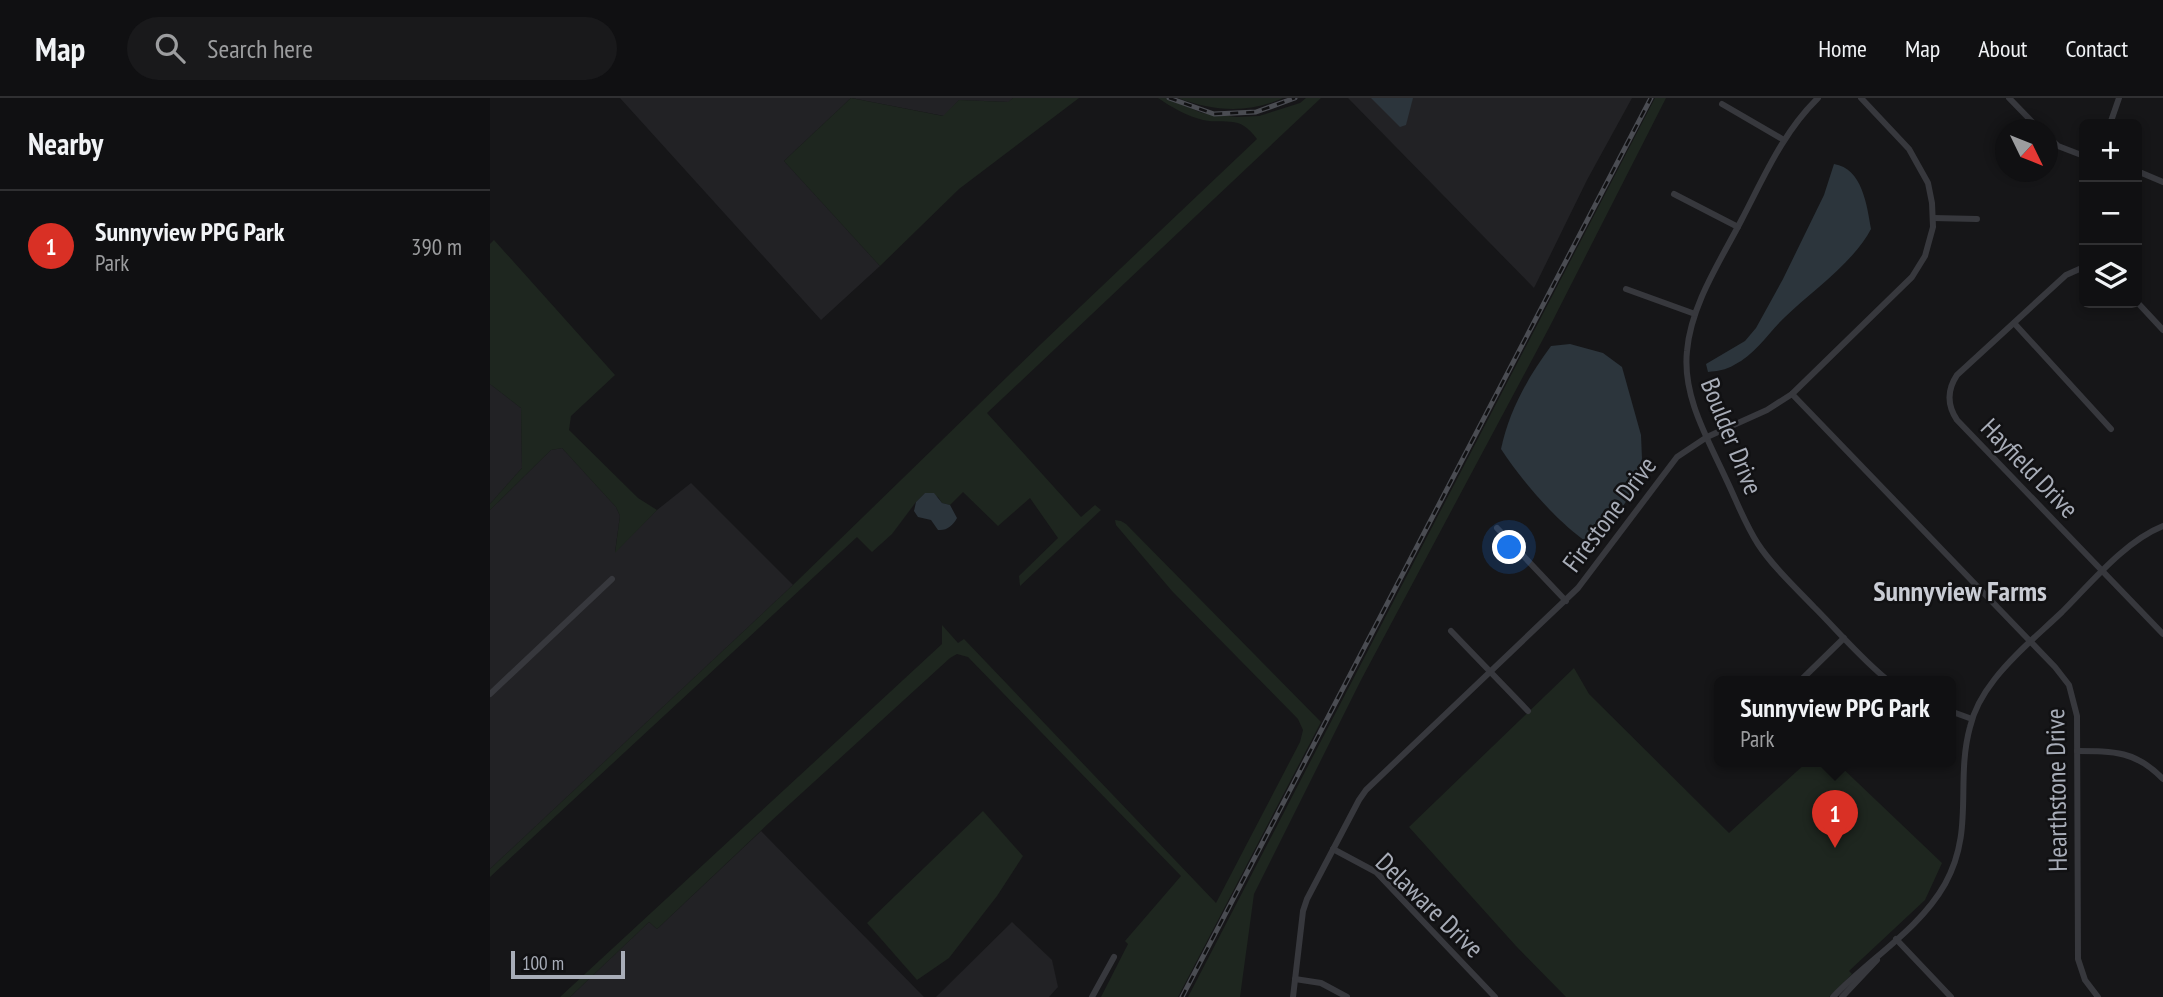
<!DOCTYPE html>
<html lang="en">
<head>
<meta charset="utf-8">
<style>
  :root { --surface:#101012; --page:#19191b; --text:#f1f3f6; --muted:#9c9d9f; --line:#303032; --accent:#d93025 }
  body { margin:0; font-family:"PT Sans Narrow",sans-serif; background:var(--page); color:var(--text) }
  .controls { position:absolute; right:21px; top:21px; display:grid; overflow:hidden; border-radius:10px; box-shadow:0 4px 10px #0003 }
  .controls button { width:63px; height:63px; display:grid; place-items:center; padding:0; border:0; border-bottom:2px solid var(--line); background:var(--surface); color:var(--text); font:35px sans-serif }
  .compass { position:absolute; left:1505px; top:21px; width:63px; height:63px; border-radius:50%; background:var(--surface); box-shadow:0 4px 10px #0003; rotate:133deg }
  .scale { position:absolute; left:21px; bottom:18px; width:114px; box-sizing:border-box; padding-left:7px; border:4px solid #a8adb8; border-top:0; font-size:19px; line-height:24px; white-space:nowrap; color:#a8adb8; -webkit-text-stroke:5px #111113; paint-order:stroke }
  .you { position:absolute; left:1020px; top:450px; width:24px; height:24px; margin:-18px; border:5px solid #fff; border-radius:50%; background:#1a73e8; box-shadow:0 0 0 10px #1a73e833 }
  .badge { display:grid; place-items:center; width:46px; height:46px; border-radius:50%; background:var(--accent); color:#fff; font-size:23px; font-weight:700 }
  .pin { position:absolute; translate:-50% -58px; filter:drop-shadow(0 2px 4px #0008) }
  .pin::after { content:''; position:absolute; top:37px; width:24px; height:21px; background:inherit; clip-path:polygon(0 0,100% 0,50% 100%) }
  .popup { position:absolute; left:1224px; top:578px; width:242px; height:91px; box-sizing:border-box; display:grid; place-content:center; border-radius:10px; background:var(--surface); filter:drop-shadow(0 2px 5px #0005); font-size:23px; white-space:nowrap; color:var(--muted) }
  .popup b { font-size:26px; color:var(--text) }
  .popup::after { content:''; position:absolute; left:50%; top:100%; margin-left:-14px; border:14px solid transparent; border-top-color:var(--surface) }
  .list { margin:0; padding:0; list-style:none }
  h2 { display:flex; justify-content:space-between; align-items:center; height:91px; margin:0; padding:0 28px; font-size:30px }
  h2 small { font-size:23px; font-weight:400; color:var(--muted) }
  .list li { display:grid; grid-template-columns:46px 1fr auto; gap:21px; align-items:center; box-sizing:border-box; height:112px; padding:0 28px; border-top:2px solid var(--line) }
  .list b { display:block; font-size:26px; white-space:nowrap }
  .list p { margin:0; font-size:23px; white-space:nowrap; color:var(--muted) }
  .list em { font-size:23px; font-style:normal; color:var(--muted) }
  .icon { flex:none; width:38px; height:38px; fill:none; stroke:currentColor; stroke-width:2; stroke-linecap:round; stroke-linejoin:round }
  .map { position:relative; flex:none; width:1673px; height:899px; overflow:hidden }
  header { display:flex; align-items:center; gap:42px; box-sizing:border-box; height:98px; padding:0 35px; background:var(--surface); border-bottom:2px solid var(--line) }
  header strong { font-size:33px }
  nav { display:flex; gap:38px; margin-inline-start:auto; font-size:24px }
  .search { width:490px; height:63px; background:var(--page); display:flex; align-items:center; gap:18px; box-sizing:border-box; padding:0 24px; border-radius:38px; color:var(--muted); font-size:26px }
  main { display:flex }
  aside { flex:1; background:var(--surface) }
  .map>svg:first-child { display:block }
</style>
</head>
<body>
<header>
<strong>Map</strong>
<div class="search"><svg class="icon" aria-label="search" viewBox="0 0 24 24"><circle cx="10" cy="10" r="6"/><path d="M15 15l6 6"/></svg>Search here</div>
<nav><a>Home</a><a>Map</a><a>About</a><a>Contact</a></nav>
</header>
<main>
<aside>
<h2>Nearby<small></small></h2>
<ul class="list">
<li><span class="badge">1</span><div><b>Sunnyview PPG Park</b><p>Park</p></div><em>390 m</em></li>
</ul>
</aside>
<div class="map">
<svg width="1673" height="899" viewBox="0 0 1673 899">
  <rect width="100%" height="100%" fill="#161618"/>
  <g fill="#222225">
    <polygon points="130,0 523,0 519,4 469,2 454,18 361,0 294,63 390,168 331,222"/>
    <polygon points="858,0 1142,0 1097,82 1044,190"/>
    <polygon points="0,286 31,310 32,370 0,406"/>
    <polygon points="72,350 126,409 130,418 125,454 167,412 201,385 303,487 0,771 0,412 61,352"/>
    <polygon points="271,733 434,899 80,899 159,824 167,831"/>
    <polygon points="522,824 562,862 568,889 559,899 446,899"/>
  </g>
  <g fill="#1e261f">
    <polygon points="361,0 453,18 469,2 518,4 523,0 589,0 469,91 390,168 294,63"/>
    <path d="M668 0H676L712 15 747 19 769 18 810 5 816 0H831L497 315 591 419 605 407 611 412 530 488 529 478 568 440 540 400 508 428 473 394 460 407 452 405 448 399 435 395 426 404 402 436 382 454 367 439 0 779V771L303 487 551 246 767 41C749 16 738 27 713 22 697 18 681 9 668 0Z"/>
    <path d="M688 0H793C759 16 722 13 688 0Z"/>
    <polygon points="1165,0 1176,0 1060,228 871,582 764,796 750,899 698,899"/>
    <polygon points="4,142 125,277 81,318 79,332 148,400 167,412 125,455 130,418 126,409 72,350 61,352 0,412 0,406 32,370 31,310 0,286 0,146"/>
    <polygon points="625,422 631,423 636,426 831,624 688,899 611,899 638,846 635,843 691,778 478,559 467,556 460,560 280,724 167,831 159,824 80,899 70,899 452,546 452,527 468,545 474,541 726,805 810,644 813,632 808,621 682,493 626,427"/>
    <polygon points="1084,570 1099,596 1239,735 1317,664 1346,664 1452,765 1435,802 1359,873 1362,876 1339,899 1076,899 1026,848 919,729"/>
    <polygon points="493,713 533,758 507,798 459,860 427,882 377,825"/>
  </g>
  <g fill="#2c353c">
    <polygon points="881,0 923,0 916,27 910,29"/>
    <path d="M1344 66C1372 70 1377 107 1381 131 1365 163 1321 194 1295 219 1278 235 1266 256 1244 267 1236 272 1227 273 1218 274L1216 266 1255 243 1266 230 1293 181 1334 97Z"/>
    <path d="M1080 246 1113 255 1132 269 1151 337 1152 361 1142 394 1111 443 1098 445C1066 423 1032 383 1011 351 1019 313 1038 279 1061 248Z"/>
    <path d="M435 395H444L452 405 460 407 467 420C463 427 457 433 448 432L441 422 428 419 424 413 426 404Z"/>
  </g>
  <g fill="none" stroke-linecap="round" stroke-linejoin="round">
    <g stroke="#37383d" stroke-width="6">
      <path d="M1328 0C1293 34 1274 79 1252 121 1231 162 1201 206 1197 253 1192 299 1219 343 1237 383 1247 404 1255 426 1268 446 1283 469 1305 489 1324 509 1349 534 1372 562 1400 584"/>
      <polyline points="1519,0 1550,32"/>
      <polyline points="1232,6 1294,42"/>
      <polyline points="1620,26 1629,0"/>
      <polyline points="1558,39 1568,48 1594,58"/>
      <polyline points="1647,73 1673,84"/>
      <polyline points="1184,96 1248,129"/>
      <polyline points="1443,120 1487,121"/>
      <path d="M1594 169 1576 177 1467 277C1457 292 1457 307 1467 322L1673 536"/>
      <polyline points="1136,191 1205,216"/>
      <polyline points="1647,204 1673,232"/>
      <polyline points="1524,225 1621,331"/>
      <polyline points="1302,296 1565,569 1579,587 1587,618 1588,861 1595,882 1608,899"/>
      <polyline points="1007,430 1076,503"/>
      <polyline points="961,533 1038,613"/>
      <polyline points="1309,584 1354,540"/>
      <polyline points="0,596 122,481"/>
      <polyline points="1460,613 1482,621"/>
      <path d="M1587 653C1624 653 1646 653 1673 681"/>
      <polyline points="843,751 886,774 1005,899"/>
      <polyline points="1406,841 1461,899"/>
      <polyline points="805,881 831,885 857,899"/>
      <polyline points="602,899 624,859"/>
      <polyline points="803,899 813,813 817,801 869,702 876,692 1088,490 1187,359 1217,339 1277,312 1302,296 1422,179 1435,158 1443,129 1442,105 1438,85 1419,51 1371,0"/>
      <path d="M1343 899C1379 861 1429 832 1455 786 1485 732 1465 684 1480 629 1484 612 1493 596 1504 582 1523 557 1549 536 1572 514 1601 485 1635 443 1673 428"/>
      <polyline points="1352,899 1387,862"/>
    </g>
    <g stroke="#4a4c52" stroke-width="5">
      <g id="rail">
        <polyline points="679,0 724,16 766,14 805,0"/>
        <polyline points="692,899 1161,0"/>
      </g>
    </g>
    <use href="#rail" stroke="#111113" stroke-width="2.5" stroke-dasharray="8" stroke-linecap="butt"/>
  </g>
  <g text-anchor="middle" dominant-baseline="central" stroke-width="5" stroke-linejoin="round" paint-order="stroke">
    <g font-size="26" fill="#a8adb8" stroke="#111113">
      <text transform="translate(1242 338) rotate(68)">Boulder Drive</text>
      <text transform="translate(1540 370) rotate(46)">Hayfield Drive</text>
      <text transform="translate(1119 416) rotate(-53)">Firestone Drive</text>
      <text transform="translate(1566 692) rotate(-91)">Hearthstone Drive</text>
      <text transform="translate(940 807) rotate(44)">Delaware Drive</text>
    </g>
    <g font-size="28" font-weight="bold" fill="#c9ccd4" stroke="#111113">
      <text x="1470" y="492">Sunnyview Farms</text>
    </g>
  </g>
</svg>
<div class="controls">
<button>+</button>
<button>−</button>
<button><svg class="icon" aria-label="layers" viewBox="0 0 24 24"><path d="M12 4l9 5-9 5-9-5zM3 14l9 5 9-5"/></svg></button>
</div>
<svg class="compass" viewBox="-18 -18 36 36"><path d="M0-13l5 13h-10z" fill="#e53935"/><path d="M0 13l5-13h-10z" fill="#9c9d9f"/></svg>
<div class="scale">100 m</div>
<div class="you"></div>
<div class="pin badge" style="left:1345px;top:750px">1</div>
<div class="popup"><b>Sunnyview PPG Park</b>Park</div>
</div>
</main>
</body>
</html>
